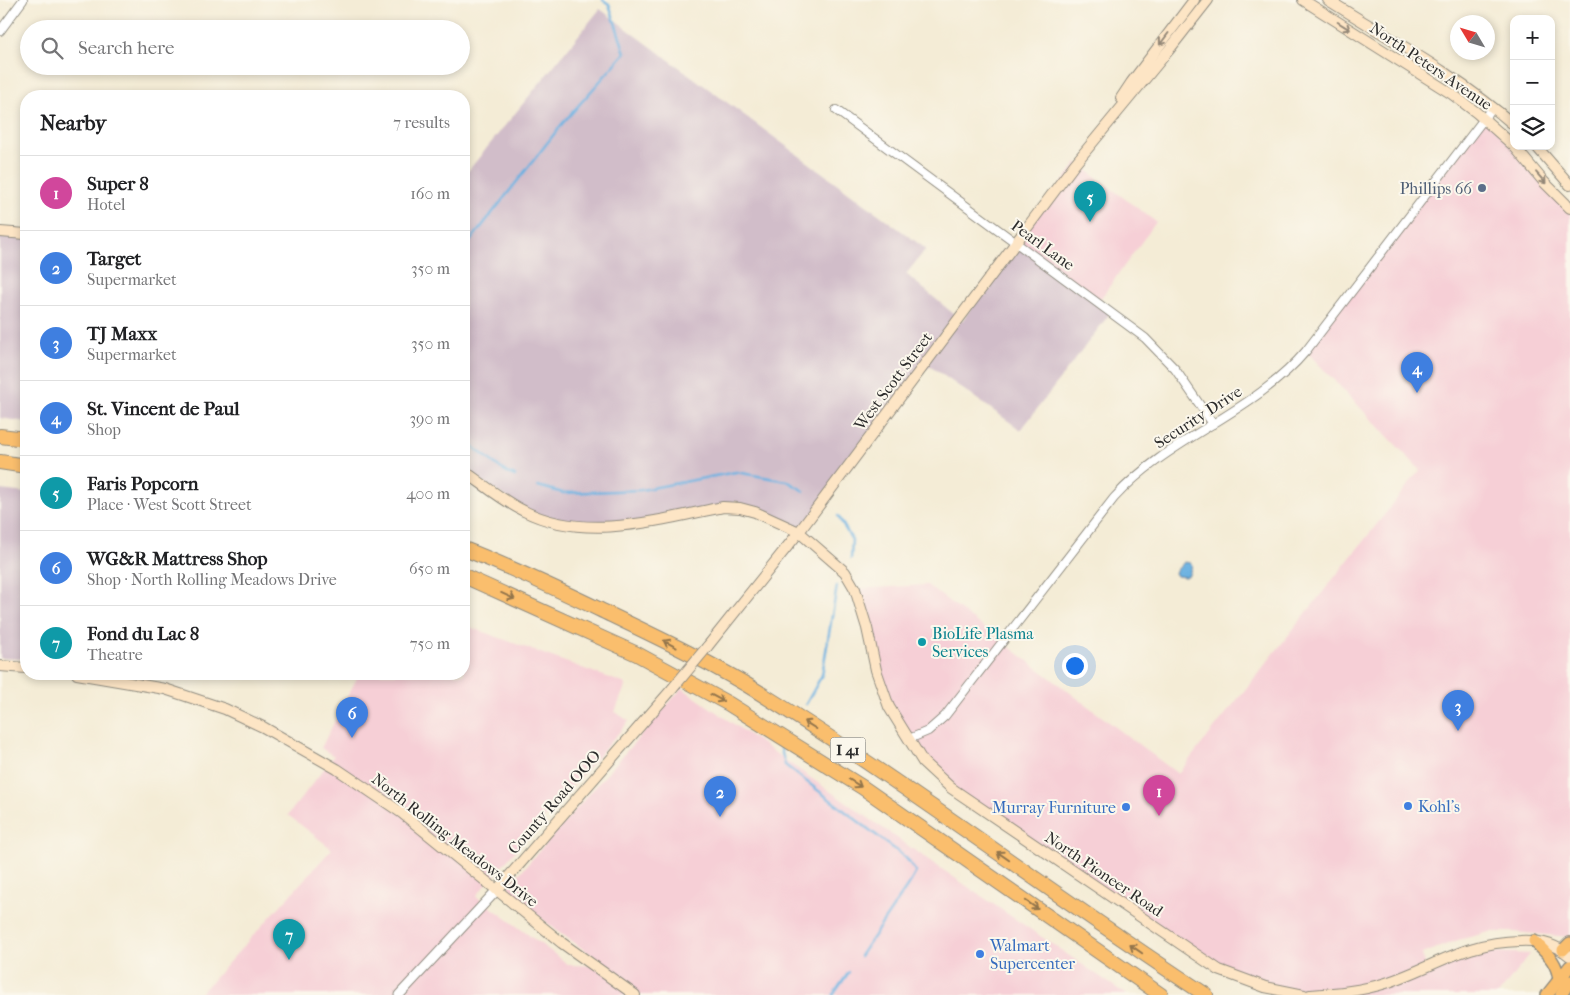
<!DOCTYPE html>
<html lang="en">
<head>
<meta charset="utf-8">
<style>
  :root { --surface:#fff; --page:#f6f6f6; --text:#202124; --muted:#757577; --line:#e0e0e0; --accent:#7c3aed }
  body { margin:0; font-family:"IM FELL French Canon",serif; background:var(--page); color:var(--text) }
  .controls { position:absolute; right:15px; top:15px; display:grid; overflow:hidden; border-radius:10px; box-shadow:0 2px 8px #0003 }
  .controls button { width:45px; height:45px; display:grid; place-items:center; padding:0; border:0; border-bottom:1px solid var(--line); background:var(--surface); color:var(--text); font:25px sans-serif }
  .compass { position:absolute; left:1450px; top:15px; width:45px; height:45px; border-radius:50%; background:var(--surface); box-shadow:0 2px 8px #0003; rotate:308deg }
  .you { position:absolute; left:1074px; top:665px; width:18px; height:18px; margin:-12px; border:4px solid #fff; border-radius:50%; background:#1a73e8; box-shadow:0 0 0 8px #1a73e833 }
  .badge { display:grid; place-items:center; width:32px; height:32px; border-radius:50%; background:var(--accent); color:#fff; font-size:16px; font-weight:700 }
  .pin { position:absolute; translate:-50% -41px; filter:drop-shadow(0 1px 2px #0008) }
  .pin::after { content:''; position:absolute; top:26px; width:18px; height:15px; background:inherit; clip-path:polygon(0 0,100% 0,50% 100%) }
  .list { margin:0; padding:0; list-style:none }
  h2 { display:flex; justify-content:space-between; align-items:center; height:65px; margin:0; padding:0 20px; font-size:21px }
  h2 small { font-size:16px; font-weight:400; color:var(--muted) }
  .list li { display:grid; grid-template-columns:32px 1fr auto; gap:15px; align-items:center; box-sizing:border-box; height:75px; padding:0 20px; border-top:1px solid var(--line) }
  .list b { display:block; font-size:19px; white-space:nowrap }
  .list p { margin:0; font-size:16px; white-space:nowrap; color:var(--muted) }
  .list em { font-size:16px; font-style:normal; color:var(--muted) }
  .icon { flex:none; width:28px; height:28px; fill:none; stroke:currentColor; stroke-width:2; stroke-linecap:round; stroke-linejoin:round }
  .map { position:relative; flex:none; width:1570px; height:995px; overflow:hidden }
  .search { position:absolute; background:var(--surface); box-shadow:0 2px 8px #0003; left:20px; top:20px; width:450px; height:55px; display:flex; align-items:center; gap:12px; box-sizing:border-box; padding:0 18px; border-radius:28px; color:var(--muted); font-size:19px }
  .panel { position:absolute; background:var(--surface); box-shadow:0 2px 8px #0003; left:20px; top:90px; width:450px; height:590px; border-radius:20px }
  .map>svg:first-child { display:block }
</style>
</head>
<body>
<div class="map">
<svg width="1570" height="995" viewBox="0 0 1570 995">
  <rect width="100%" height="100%" fill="#fbf7ec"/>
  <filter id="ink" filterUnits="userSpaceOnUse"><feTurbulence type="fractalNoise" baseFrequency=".02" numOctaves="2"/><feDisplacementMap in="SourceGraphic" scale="10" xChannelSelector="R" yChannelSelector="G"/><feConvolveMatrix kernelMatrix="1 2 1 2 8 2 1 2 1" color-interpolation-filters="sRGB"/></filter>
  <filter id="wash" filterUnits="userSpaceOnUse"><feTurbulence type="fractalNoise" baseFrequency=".0096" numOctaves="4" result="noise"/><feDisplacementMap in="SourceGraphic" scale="20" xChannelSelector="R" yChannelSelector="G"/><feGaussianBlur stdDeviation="1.12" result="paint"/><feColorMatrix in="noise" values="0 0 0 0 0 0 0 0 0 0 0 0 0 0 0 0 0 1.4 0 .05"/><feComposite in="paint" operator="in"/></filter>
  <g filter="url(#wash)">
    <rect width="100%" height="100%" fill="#f4ecd6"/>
    <g fill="#f6cfd6">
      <polygon points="1485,119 1570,208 1570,937 1514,932 1490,932 1458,940 1422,954 1426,969 1478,951 1530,954 1498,995 1310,995 1232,976 951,788 894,718 855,589 927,585 1178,774 1420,470 1306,351"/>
      <polygon points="1077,163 1156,222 1098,302 1016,242"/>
      <polygon points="464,625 626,684 615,712 629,721 476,896 569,965 607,966 551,926 506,889 682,688 930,861 1127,995 199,995 332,849 288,815 334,756 321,748 359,674 464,674"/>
    </g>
    <g fill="#d1bdc9">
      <polygon points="600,9 926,249 906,274 962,321 1016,242 1111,312 1021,430 930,366 913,378 799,532 740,508 618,526 541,519 464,471 464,176"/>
      <polygon points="0,236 26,239 26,422 0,418"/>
      <polygon points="0,490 26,493 26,659 0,658"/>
    </g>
    <path fill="#6bb1e1" stroke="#4b6e86" d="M1184 562 1190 563 1192 565 1189 575 1185 577 1177 576 1175 573C1176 570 1182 565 1184 562Z"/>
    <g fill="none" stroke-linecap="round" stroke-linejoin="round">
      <g stroke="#6bb1e1" stroke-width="2.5">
        <polyline points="464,249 562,124 625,53 609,4 603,0"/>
        <polyline points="464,440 507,473 515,476"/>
        <polyline points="538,486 563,493 641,490 736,472 787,481 804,491"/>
        <polyline points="838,516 852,540 851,558"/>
        <polyline points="806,704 822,675 837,586"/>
        <polyline points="781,749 785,765 906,858 916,872 911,881 860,956"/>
        <polyline points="833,995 849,972"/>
      </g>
    </g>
  </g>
  <g filter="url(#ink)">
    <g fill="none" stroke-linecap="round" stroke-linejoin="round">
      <g stroke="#908c80" stroke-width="10">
        <g id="minor">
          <polyline points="0,31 23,0"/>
          <polyline points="836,110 1145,338 1175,369 1213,424"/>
          <path d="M909 739 928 731 945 716 1114 498C1169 437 1254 413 1306 351L1493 107"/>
        </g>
      </g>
      <g stroke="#908c80" stroke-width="11">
        <polyline id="tertiary" points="399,995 497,890"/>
      </g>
      <g stroke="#908c80" stroke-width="12">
        <g id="secondary">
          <polyline points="1303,0 1452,94 1477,113 1514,146"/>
          <path d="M1328 0C1390 39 1459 77 1514 125"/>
          <polyline points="1121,98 1131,83 1194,0"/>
          <polyline points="1514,146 1544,182 1570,208"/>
          <polyline points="1536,146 1570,185"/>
          <polyline points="0,232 26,234"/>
          <path d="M464 471C483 484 503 501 524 511 585 542 659 520 723 507L740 508 755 512 799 532 845 572 855 589 867 628 876 670 889 707 923 762 951 788 1219 970 1265 987 1304 995"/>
          <polyline points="707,647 799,532 1074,165 1168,51 1208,0"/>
          <polyline points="0,666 26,668"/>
          <polyline points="77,674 165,689 225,709 263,727 337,769 402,813 562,943 635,995"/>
          <polyline points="497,890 673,688"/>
          <path d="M1310 995C1335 993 1361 991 1386 983 1435 967 1464 942 1520 941 1539 940 1555 944 1570 956"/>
        </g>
      </g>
      <g stroke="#908c80" stroke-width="14">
        <g id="primary">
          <path d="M1534 941C1547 954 1557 961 1559 980"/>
          <polyline points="1563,950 1570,943"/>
          <polyline points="1547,995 1570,966"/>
          <polyline points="1561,995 1570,981"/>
        </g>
      </g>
      <g stroke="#908c80" stroke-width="16">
        <g id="motorway">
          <polyline points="0,436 26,439"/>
          <polyline points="0,462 26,466"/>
          <path d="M464 549C514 568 563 592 611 615 657 637 703 659 747 685 904 781 1051 894 1206 995"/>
          <polyline points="464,576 637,654 729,704 862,787 1161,995"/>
        </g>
      </g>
      <use href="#minor" stroke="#fff" stroke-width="8"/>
      <use href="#tertiary" stroke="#fff" stroke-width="9"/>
      <use href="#secondary" stroke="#fde5c5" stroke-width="10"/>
      <use href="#primary" stroke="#fabe6d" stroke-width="11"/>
      <use href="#motorway" stroke="#fabe6d" stroke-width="14"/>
      <g stroke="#908c80" stroke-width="12" stroke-linecap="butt">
        <polyline id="secondary-bridge" points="673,688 707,647"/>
      </g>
      <use href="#secondary-bridge" stroke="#fde5c5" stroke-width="10"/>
    </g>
    <defs><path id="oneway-shaft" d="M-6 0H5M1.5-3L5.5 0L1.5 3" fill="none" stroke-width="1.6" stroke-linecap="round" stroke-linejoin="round" transform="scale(1.25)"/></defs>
    <g stroke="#948878">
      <use href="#oneway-shaft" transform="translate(1344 26) rotate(32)"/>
      <use href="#oneway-shaft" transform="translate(1164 39) rotate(127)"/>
      <use href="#oneway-shaft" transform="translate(1541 178) rotate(49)"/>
    </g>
    <g stroke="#92744c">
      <use href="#oneway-shaft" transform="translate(508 596) rotate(24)"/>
      <use href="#oneway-shaft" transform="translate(670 644) rotate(-152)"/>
      <use href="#oneway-shaft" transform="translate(717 698) rotate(28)"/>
      <use href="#oneway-shaft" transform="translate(810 725) rotate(-148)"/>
      <use href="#oneway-shaft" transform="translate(855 783) rotate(32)"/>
      <use href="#oneway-shaft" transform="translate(1003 856) rotate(-145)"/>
      <use href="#oneway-shaft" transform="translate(1032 905) rotate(35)"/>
      <use href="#oneway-shaft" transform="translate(1136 949) rotate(-145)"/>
    </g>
  </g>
  <circle fill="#5c6f8a" stroke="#fbf7ec" stroke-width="2" cx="1482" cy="188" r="5"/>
  <circle fill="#0f9aa8" stroke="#fbf7ec" stroke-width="2" cx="922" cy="642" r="5"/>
  <g fill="#3f7fe0" stroke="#fbf7ec" stroke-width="2">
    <circle cx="1408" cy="806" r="5"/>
    <circle cx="1126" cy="807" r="5"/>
    <circle cx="980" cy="954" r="5"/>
  </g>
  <g text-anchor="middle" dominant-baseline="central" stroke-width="4" stroke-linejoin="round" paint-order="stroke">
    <rect fill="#fbf7ec" stroke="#696865" stroke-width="1" x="830.5" y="737.5" width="35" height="25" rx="4"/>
    <g font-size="15" font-weight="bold" fill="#2b2b2b">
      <text x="848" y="750">I 41</text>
    </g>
    <g font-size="16" fill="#2b2b2b" stroke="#fbf7ec">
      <text transform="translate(1431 66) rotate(34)">North Peters Avenue</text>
      <text transform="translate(1043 245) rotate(36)">Pearl Lane</text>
      <text transform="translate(893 381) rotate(-53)">West Scott Street</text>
      <text transform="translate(1198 417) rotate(-33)">Security Drive</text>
      <text transform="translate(554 802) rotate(-49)">County Road OOO</text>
      <text transform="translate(455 840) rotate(38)">North Rolling Meadows Drive</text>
      <text transform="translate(1104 874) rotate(34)">North Pioneer Road</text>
    </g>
    <g font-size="16" fill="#4e5e75" stroke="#fbf7ec" text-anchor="end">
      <text x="1472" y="188">Phillips 66</text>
    </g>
    <g font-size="16" fill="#0d838f" stroke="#fbf7ec" text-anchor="start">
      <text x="932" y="633">BioLife Plasma<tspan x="932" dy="18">Services</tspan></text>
    </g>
    <g font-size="16" fill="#366cbe" stroke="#fbf7ec" text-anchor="start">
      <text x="1418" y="806">Kohl's</text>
      <text x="1116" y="807" text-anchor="end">Murray Furniture</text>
      <text x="990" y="945">Walmart<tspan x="990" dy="18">Supercenter</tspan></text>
    </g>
  </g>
</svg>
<div class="controls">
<button>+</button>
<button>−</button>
<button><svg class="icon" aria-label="layers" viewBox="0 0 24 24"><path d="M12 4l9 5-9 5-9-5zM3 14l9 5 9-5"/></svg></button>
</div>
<svg class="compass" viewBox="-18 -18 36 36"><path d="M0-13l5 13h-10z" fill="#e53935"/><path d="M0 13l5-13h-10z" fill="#757577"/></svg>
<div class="you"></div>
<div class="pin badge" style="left:1159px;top:816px;background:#d1479c">1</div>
<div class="pin badge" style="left:720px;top:817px;background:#3f7fe0">2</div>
<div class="pin badge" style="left:1458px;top:731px;background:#3f7fe0">3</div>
<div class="pin badge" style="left:1417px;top:393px;background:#3f7fe0">4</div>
<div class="pin badge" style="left:1090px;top:222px;background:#0f9aa8">5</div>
<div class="pin badge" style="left:352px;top:738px;background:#3f7fe0">6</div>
<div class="pin badge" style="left:289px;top:960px;background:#0f9aa8">7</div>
<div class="search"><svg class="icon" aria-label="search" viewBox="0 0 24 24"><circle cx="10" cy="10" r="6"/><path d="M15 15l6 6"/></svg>Search here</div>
<section class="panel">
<h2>Nearby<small>7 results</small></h2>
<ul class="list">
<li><span class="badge" style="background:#d1479c">1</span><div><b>Super 8</b><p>Hotel</p></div><em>160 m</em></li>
<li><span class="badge" style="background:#3f7fe0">2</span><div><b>Target</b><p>Supermarket</p></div><em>350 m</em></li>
<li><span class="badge" style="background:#3f7fe0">3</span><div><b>TJ Maxx</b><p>Supermarket</p></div><em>350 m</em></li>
<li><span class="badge" style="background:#3f7fe0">4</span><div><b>St. Vincent de Paul</b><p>Shop</p></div><em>390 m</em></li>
<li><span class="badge" style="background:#0f9aa8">5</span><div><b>Faris Popcorn</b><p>Place · West Scott Street</p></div><em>400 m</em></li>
<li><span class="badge" style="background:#3f7fe0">6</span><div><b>WG&amp;R Mattress Shop</b><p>Shop · North Rolling Meadows Drive</p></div><em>650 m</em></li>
<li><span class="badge" style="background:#0f9aa8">7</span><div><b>Fond du Lac 8</b><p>Theatre</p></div><em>750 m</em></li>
</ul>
</section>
</div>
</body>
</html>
